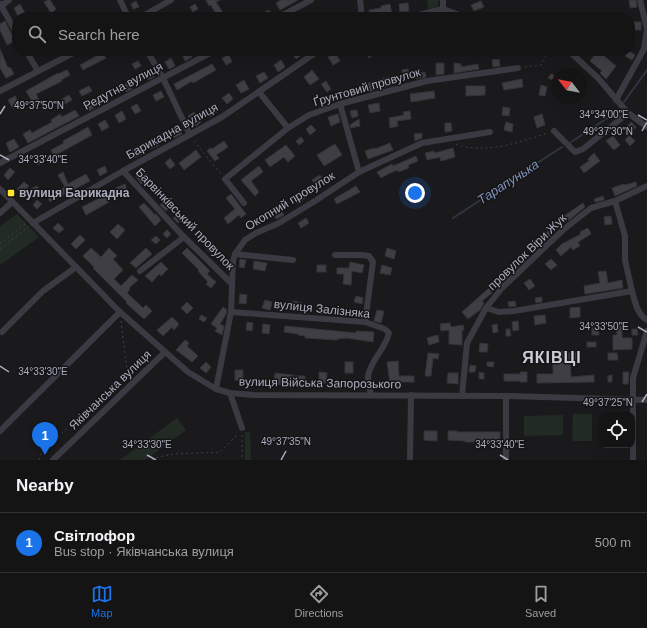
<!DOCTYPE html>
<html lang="en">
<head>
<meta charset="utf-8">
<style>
  :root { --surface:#141415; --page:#212122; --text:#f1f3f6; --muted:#9d9ea0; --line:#333334; --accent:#1a73e8 }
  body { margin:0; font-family:Arial,sans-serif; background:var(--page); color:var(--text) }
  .controls { position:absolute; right:12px; bottom:12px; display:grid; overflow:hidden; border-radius:8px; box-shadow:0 4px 16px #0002 }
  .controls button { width:36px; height:36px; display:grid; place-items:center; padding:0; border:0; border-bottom:1px solid var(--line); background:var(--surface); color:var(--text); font:20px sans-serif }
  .compass { position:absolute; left:551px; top:68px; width:36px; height:36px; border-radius:50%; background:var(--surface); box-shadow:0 4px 16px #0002; rotate:301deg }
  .you { position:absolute; left:415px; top:193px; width:14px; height:14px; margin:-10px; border:3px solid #fff; border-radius:50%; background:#1a73e8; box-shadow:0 0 0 6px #1a73e833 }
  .badge { display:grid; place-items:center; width:26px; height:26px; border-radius:50%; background:var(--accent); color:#fff; font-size:13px; font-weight:700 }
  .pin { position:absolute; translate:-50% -33px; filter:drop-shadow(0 1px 2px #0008) }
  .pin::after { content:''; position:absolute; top:21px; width:14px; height:12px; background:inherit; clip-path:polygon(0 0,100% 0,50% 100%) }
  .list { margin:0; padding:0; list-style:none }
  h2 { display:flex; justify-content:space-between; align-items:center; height:52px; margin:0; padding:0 16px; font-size:17px }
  h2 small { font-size:13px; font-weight:400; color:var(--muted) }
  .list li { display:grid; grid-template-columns:26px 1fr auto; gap:12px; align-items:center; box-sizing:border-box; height:60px; padding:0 16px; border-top:1px solid var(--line) }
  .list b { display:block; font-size:15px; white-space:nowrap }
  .list p { margin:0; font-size:13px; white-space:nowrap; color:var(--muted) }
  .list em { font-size:13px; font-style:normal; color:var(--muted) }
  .icon { flex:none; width:22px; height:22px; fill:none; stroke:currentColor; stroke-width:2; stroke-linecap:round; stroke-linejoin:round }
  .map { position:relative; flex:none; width:647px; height:460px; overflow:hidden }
  .search { position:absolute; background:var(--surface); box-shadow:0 4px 16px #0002; left:12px; right:12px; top:12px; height:44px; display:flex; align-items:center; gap:10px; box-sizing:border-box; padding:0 14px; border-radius:16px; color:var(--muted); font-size:15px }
  .sheet { height:112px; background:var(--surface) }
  nav { display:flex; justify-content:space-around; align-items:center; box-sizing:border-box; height:56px; border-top:1px solid var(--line); background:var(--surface); font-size:11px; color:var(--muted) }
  nav a { display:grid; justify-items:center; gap:2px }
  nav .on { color:var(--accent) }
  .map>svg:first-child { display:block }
</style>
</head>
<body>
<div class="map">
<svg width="647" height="460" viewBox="0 0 647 460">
  <rect width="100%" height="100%" fill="#1a1a1c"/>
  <g fill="#212b24">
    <polygon points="427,0 439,0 438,7 428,9"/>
    <polygon points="17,214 39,237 0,265 0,226"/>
    <polygon points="573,414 592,414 592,441 572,441"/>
    <polygon points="563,415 563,435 524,436 524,416"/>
    <polygon points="177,418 186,430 145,460 120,460"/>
    <polygon points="245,432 250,432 251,460 245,460"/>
  </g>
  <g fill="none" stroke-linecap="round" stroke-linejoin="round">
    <g stroke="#2e3542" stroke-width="2">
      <polyline points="624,102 647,70"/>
      <polyline points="571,142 615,113 618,110"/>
      <polyline points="453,218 562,147"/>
    </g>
  </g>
  <g fill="#3f3e44" stroke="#353338">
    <polygon points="48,0 50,0 56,9 51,13 44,2"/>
    <polygon points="206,0 220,0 216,2 223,13 217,16 211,5 209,6"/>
    <polygon points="281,0 298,0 280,10 276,3"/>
    <polygon points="629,0 636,0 637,7 630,8"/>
    <polygon points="136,1 139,7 133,9 131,4"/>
    <polygon points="481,1 484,7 474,11 471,5"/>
    <polygon points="408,3 409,11 400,12 399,4"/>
    <polygon points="20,4 25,13 18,16 14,8"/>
    <polygon points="195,4 198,9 193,12 190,7"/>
    <polygon points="390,4 392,15 370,17 369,10 381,8 381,6"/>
    <polygon points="269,10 272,15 269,17 256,17"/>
    <polygon points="5,21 15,41 7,45 0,30 0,24"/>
    <polygon points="633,22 641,22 641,30 634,30"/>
    <polygon points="0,49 8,68 10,67 14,74 6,78 0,68"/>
    <polygon points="291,51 301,51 303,54 296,59"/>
    <polygon points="365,51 373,51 375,54 369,58"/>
    <polygon points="598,51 616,66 606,79 600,73 602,71 590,61"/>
    <polygon points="629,51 635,55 632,60 625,56"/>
    <polygon points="102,53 106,58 83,70 80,65"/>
    <polygon points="189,53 192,57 185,61 183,56"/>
    <polygon points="335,53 340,61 333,65 328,57"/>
    <polygon points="229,55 232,62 226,65 222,58"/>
    <polygon points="171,58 175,66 169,69 165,62"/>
    <polygon points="499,59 500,66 493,67 492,60"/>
    <polygon points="281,60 285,67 278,72 274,65"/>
    <polygon points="138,61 141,66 135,69 132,64"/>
    <polygon points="436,63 444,63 444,74 436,75"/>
    <polygon points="454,63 461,64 461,67 478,64 479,69 454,73"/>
    <polygon points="212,64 216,70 193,83 192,81 177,90 174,84"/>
    <polygon points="408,69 409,77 403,78 402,70"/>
    <polygon points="67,70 70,75 61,80 62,81 36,94 41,104 33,108 31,104 33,103 26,91 58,73 58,74"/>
    <polygon points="312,70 319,79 310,85 304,77"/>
    <polygon points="151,71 154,77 148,80 144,74"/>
    <polygon points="264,72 268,78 260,83 256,76"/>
    <polygon points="425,72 426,77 416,79 416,74"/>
    <polygon points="551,74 557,77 555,81 548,78"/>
    <polygon points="389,77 392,85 368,92 365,84"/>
    <polygon points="522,79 523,87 504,90 502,83"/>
    <polygon points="244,80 249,89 241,93 236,85"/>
    <polygon points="326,81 331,89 327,92 321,84"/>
    <polygon points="129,82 132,89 126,92 122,86"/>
    <polygon points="541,85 547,87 545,96 539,95"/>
    <polygon points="89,86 92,91 82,96 79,91"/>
    <polygon points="466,86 485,86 485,95 466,96"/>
    <polygon points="355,89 357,95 344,98 342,93"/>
    <polygon points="161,91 164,97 156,101 153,95"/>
    <polygon points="434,91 435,98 411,102 410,94"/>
    <polygon points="229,93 233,99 227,104 222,98"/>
    <polygon points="69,95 72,100 65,104 62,99"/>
    <polygon points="15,96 20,105 13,109 8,100"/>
    <polygon points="93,100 97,106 89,111 85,105"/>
    <polygon points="379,103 380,111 370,113 368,105"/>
    <polygon points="137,104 141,111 135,114 131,107"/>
    <polygon points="213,104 218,111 210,117 205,110"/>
    <polygon points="503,107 510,108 509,116 502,115"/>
    <polygon points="75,110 79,116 28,143 23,134 30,130 32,133 52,122 51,120 60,114 62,117"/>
    <polygon points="357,110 358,116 352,118 350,111"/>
    <polygon points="122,111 126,119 119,123 115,115"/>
    <polygon points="410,111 411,119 397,121 398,126 390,128 389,118 404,115 403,112"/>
    <polygon points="194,112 201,122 196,126 188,116"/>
    <polygon points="338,114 340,122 331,126 328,117"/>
    <polygon points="542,114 545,125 537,128 534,117"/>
    <polygon points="359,119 360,126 351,128 350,125"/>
    <polygon points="105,120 109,127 102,131 98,124"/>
    <polygon points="506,122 513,124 512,132 504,130"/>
    <polygon points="631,122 636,127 630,134 625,129"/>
    <polygon points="445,123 451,123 452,131 445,132"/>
    <polygon points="311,125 316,130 310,135 306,129"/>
    <polygon points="88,127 92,135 54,156 51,150 64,143 63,141"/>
    <polygon points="179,128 182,134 174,138 171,132"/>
    <polygon points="422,133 422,138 415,141 414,134"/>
    <polygon points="629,135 635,141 630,146 625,140"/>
    <polygon points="613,136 620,145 614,150 606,141"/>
    <polygon points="301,137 304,141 299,145 296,141"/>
    <polygon points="14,139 19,147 10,152 6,143"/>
    <polygon points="156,140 159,145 151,149 148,143"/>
    <polygon points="224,141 228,147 216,155 219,158 215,161 207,151 210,148 212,149"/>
    <polygon points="390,143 393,150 368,159 365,151 375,148 375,149"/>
    <polygon points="335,144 342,155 324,166 317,155"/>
    <polygon points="286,145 295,156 288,162 284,157 270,167 265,160"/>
    <polygon points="138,147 142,154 134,158 130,150"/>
    <polygon points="453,148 455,157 441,161 440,157 427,160 425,153 434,151 435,153"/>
    <polygon points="196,150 201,157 184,170 179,163"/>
    <polygon points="594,153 600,161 584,173 580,167 589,161 588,159"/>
    <polygon points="41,154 45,161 38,165 34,158"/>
    <polygon points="416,156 418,161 408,165 409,168 398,172 398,170 390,173 381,178 377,172 392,164 393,166"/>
    <polygon points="170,158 175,165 170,169 165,163"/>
    <polygon points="105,166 107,172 100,176 97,170"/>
    <polygon points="259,166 263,172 251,181 259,192 255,196 241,180"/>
    <polygon points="10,168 15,172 8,180 4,175"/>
    <polygon points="143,171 145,171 150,179 141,184 136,176"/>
    <polygon points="63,172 68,184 86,174 90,181 50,202 47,196 65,187 58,175"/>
    <polygon points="320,175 324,181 316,186 312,180"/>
    <polygon points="24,182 29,186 22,194 17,189"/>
    <polygon points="636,182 637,186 615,196 612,188 624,184 625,185"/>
    <polygon points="125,184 128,192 119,196 116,188"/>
    <polygon points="37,186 40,191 33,194 30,189"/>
    <polygon points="356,186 360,192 337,204 334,199"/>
    <polygon points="299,192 305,198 298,204 293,197"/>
    <polygon points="231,194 246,214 241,218 239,215 228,224 224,218 235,209 226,198"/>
    <polygon points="106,195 109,202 86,215 82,207"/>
    <polygon points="603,196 604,200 595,202 594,199"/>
    <polygon points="37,200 42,204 37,209 33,205"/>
    <polygon points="164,201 170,207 166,211 160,205"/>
    <polygon points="144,203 155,215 156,214 161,220 155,226 139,207"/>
    <polygon points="583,203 585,207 568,221 564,216"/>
    <polygon points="279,208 284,215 277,219 272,214"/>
    <polygon points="179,213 184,218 178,223 173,218"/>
    <polygon points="611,216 612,224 605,225 604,217"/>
    <polygon points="306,218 309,223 301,228 298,223"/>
    <polygon points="58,223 64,229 59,233 53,228"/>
    <polygon points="118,224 125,230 117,239 110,232"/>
    <polygon points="588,228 591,234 578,242 580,246 573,250 571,247 561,256 556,250 562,244 581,234 580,232"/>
    <polygon points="167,230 171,234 167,238 163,234"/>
    <polygon points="548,231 551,235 535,250 531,246"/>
    <polygon points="80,235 85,240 76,249 71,244"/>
    <polygon points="156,236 160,240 156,244 151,240"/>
    <polygon points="211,241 216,247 209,252 204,246"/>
    <polygon points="91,248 101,257 109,248 117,256 113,259 123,270 114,279 121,286 132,275 138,280 129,288 130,289 127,293 143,308 146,305 152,311 144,319 126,303 127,302 93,268 94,267 83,256"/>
    <polygon points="146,248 152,254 136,268 130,263"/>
    <polygon points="187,248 210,271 207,274 216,282 211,288 206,284 208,282 198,271 199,270 182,253"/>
    <polygon points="387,248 396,251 394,259 385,256"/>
    <polygon points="240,259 246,260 244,268 239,267"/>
    <polygon points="551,259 557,265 551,270 545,264"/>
    <polygon points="254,261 267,263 265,271 253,269"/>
    <polygon points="517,261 520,265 504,280 500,276"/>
    <polygon points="161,262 168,269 161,276 159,274 152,282 145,276"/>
    <polygon points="350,262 364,265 362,273 352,271 351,285 343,284 344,274 337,274 337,268 349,268"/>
    <rect x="317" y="265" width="9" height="7"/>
    <polygon points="382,265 392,268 390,275 380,273"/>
    <polygon points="606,271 608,283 622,280 623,288 585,294 584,286 600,283 598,272"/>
    <polygon points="530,279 535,286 529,290 524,283"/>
    <polygon points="489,288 492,293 482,301 484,303 480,310 468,319 462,312"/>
    <polygon points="240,294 247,295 246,304 239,303"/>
    <polygon points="356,296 363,298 362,304 354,302"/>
    <polygon points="542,297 542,302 536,303 535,298"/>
    <polygon points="265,300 272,302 270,310 262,308"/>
    <polygon points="293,301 302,303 300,312 291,310"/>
    <polygon points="515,301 516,306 509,307 508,302"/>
    <polygon points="187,302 193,308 187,314 181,308"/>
    <polygon points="318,305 326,307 324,314 316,313"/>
    <polygon points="223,307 227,310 226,314 220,324 224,326 222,335 215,331 217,328 211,324"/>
    <polygon points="580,307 580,317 570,318 570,308"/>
    <polygon points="377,310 384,311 381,323 374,321"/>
    <polygon points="201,315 207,318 204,322 199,319"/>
    <polygon points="545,315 546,323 535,325 534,316"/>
    <polygon points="172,317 179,324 174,330 172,327 163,336 157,330"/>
    <polygon points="518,321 519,330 513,331 512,322"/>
    <polygon points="247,322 253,323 252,331 246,330"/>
    <polygon points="450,323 451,327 463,325 464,330 462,330 462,345 449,344 449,330 441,331 440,324"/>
    <polygon points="616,323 622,323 622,338 632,338 632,349 613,350 613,335 617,335"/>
    <polygon points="263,324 270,325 269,334 262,333"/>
    <polygon points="497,324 498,332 493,333 492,325"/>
    <polygon points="592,325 598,325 599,335 592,335"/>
    <polygon points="285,326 356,333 356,331 374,332 373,342 347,338 338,339 337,340 305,338 305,336 298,335 298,334 284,332"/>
    <polygon points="506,329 510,329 511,336 506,336"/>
    <polygon points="632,329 637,329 638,335 632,335"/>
    <polygon points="438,335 439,342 429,345 427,338"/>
    <polygon points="185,340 189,343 187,346 198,356 192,362 176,350"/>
    <rect x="587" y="342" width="9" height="5"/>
    <polygon points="480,343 488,344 487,352 479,352"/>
    <polygon points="561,351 566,351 566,353 576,352 576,361 570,361 571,377 594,375 594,382 537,383 537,374 553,374 553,361 561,361"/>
    <polygon points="428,353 439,354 438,359 433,358 431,376 425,376"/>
    <polygon points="608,353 617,353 618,360 608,360"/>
    <polygon points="398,361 399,376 414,376 414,382 399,382 390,383 387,362"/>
    <polygon points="206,362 211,367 206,373 200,368"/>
    <rect x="345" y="362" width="8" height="11"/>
    <polygon points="487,362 494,362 493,367 487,366"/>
    <polygon points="470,365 476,366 475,372 469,372"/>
    <polygon points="235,370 243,370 243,381 235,380"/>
    <polygon points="319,372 327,373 326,383 319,383"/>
    <polygon points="479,372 484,373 484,379 479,379"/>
    <polygon points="520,372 527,372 527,382 520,382 520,381 504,381 504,374 520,374"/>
    <polygon points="623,372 629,372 628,384 623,384"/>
    <polygon points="275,373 293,375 293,376 305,376 305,383 293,384 293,386 274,384"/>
    <polygon points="448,373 458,373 458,384 447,383"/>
    <polygon points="612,375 612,382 608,382 608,376"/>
    <polygon points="424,431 437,431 437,441 424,440"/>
    <polygon points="448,431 457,431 457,432 500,432 500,444 485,445 485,442 465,442 465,441 448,440"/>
  </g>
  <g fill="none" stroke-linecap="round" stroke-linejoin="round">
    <g stroke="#404149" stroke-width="1" stroke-dasharray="2 3" stroke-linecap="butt">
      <polyline points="525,67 541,65 548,51"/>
      <polyline points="194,141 221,174"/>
      <path d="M456 144C483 155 521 142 548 133"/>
      <polyline points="0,244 25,224"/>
      <polyline points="0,249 28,227"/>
      <polyline points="121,321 128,379"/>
      <polyline points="242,435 242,460"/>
      <polyline points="39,460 41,454 126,371"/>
      <path d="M152 460C168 451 202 454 220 452L238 434"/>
    </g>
    <g stroke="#3b3a42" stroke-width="6">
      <polyline points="120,0 128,17"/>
      <polyline points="360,0 362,17"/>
      <polyline points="443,0 443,9"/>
      <polyline points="0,4 17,34"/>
      <polyline points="1,6 9,0"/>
      <polyline points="141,17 171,0"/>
      <polyline points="279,17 311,0"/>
      <polyline points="410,17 443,9 465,17"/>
      <polyline points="26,51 38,71"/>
      <polyline points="147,51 163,78 190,135"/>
      <polyline points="569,51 598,78 628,113 647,127"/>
      <polyline points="0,91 77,51"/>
      <polyline points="259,92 288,128"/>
      <polyline points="616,100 644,49 647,29 640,0"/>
      <polyline points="340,104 359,172"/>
      <polyline points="554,131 575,152 583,149 628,113"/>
      <polyline points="0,163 214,51"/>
      <polyline points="123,171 182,235 231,283"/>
      <polyline points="0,189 120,312 188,372 216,389 230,393 254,395 506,396 647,400"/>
      <polyline points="615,201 625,236 625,260 632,291"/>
      <polyline points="244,203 225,179 288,128 309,115 340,104 427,81 518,68"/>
      <polyline points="0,213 12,202"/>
      <polyline points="33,223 123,171 222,117 318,51"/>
      <polyline points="235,254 293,260"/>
      <polyline points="335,255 362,255 369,256 373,262 365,322"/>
      <polyline points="140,271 184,237"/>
      <path d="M486 308 499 312 514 311 632 291C635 302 637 314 647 320"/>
      <path d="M231 312 365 322 385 329 389 333C386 348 370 361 368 376 368 382 370 390 371 395"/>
      <polyline points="2,332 43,291 76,267"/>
      <polyline points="216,389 231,312 233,261 235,254 245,240 256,233 279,223 315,201 359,172 422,143 490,132"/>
      <polyline points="230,393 242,428"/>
      <polyline points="462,396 467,343 486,308 502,288 563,230 591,208 615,201 647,186"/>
      <polyline points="506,396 506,460"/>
      <polyline points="0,431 120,312"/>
      <polyline points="53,460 165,352"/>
      <polyline points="410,460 411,395"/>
      <polyline points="633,460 633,378 647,331"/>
    </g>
  </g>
  <path fill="none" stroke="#abadbd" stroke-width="1.5" d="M0 114 5 106M638 115 647 120M642 131 647 122M0 155 9 160M638 327 647 332M0 366 9 372M642 402 647 394M147 455 156 460M500 455 508 460M281 460 286 451"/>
  <rect fill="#ffe52f" stroke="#151517" stroke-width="1.5" x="7" y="189" width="8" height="8" rx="2"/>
  <g text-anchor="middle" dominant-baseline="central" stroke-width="3" stroke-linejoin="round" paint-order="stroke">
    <g font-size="12" fill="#abadbd" stroke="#151517">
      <text transform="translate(123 86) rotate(-28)">Редутна вулиця</text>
      <text transform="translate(367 87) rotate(-16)">Ґрунтовий провулок</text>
      <text transform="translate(172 131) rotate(-29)">Барикадна вулиця</text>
      <text transform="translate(290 201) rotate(-31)">Окопний провулок</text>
      <text transform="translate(185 219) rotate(46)">Барвінківський провулок</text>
      <text transform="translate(527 252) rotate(-44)">провулок Віри Жук</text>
      <text transform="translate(322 309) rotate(6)">вулиця Залізняка</text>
      <text transform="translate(320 383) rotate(1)">вулиця Війська Запорозького</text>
      <text transform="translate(110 390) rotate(-44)">Яківчанська вулиця</text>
    </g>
    <g font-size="12" font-weight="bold" fill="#abadbd" stroke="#151517" text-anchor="start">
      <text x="19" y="193">вулиця Барикадна</text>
    </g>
    <g font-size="13" font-style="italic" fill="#7f92ba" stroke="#151517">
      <text transform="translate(508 182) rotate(-33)">Тарапунька</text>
    </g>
    <g font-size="16" font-weight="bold" letter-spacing="1" fill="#cccdd8" stroke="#151517">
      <text x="552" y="357">ЯКІВЦІ</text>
    </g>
  </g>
  <g font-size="10" text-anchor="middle" fill="#abadbd" stroke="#151517" stroke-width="3" stroke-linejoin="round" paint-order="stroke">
    <text x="39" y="109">49°37'50"N</text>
    <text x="604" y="118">34°34'00"E</text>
    <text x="608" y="135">49°37'30"N</text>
    <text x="43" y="163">34°33'40"E</text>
    <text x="604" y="330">34°33'50"E</text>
    <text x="43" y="375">34°33'30"E</text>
    <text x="608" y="406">49°37'25"N</text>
    <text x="286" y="445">49°37'35"N</text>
    <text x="147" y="448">34°33'30"E</text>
    <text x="500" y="448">34°33'40"E</text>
  </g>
</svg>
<div class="controls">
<button><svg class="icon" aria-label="locate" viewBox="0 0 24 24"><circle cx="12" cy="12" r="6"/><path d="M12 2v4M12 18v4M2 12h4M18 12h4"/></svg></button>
</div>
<svg class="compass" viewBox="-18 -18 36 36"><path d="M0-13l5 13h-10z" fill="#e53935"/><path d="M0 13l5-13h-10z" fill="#9d9ea0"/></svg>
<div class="you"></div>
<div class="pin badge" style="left:45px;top:455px">1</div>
<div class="search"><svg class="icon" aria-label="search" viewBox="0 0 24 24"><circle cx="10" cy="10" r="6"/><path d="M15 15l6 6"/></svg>Search here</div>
</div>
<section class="sheet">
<h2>Nearby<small></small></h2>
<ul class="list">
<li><span class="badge">1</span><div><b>Світлофор</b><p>Bus stop · Яківчанська вулиця</p></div><em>500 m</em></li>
</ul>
</section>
<nav>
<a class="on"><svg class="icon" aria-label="map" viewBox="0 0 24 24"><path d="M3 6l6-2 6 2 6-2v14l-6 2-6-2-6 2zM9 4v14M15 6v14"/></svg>Map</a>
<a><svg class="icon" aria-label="directions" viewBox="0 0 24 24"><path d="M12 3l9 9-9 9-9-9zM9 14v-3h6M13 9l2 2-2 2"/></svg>Directions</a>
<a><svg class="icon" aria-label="saved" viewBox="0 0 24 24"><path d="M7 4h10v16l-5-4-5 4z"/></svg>Saved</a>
</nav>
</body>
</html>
